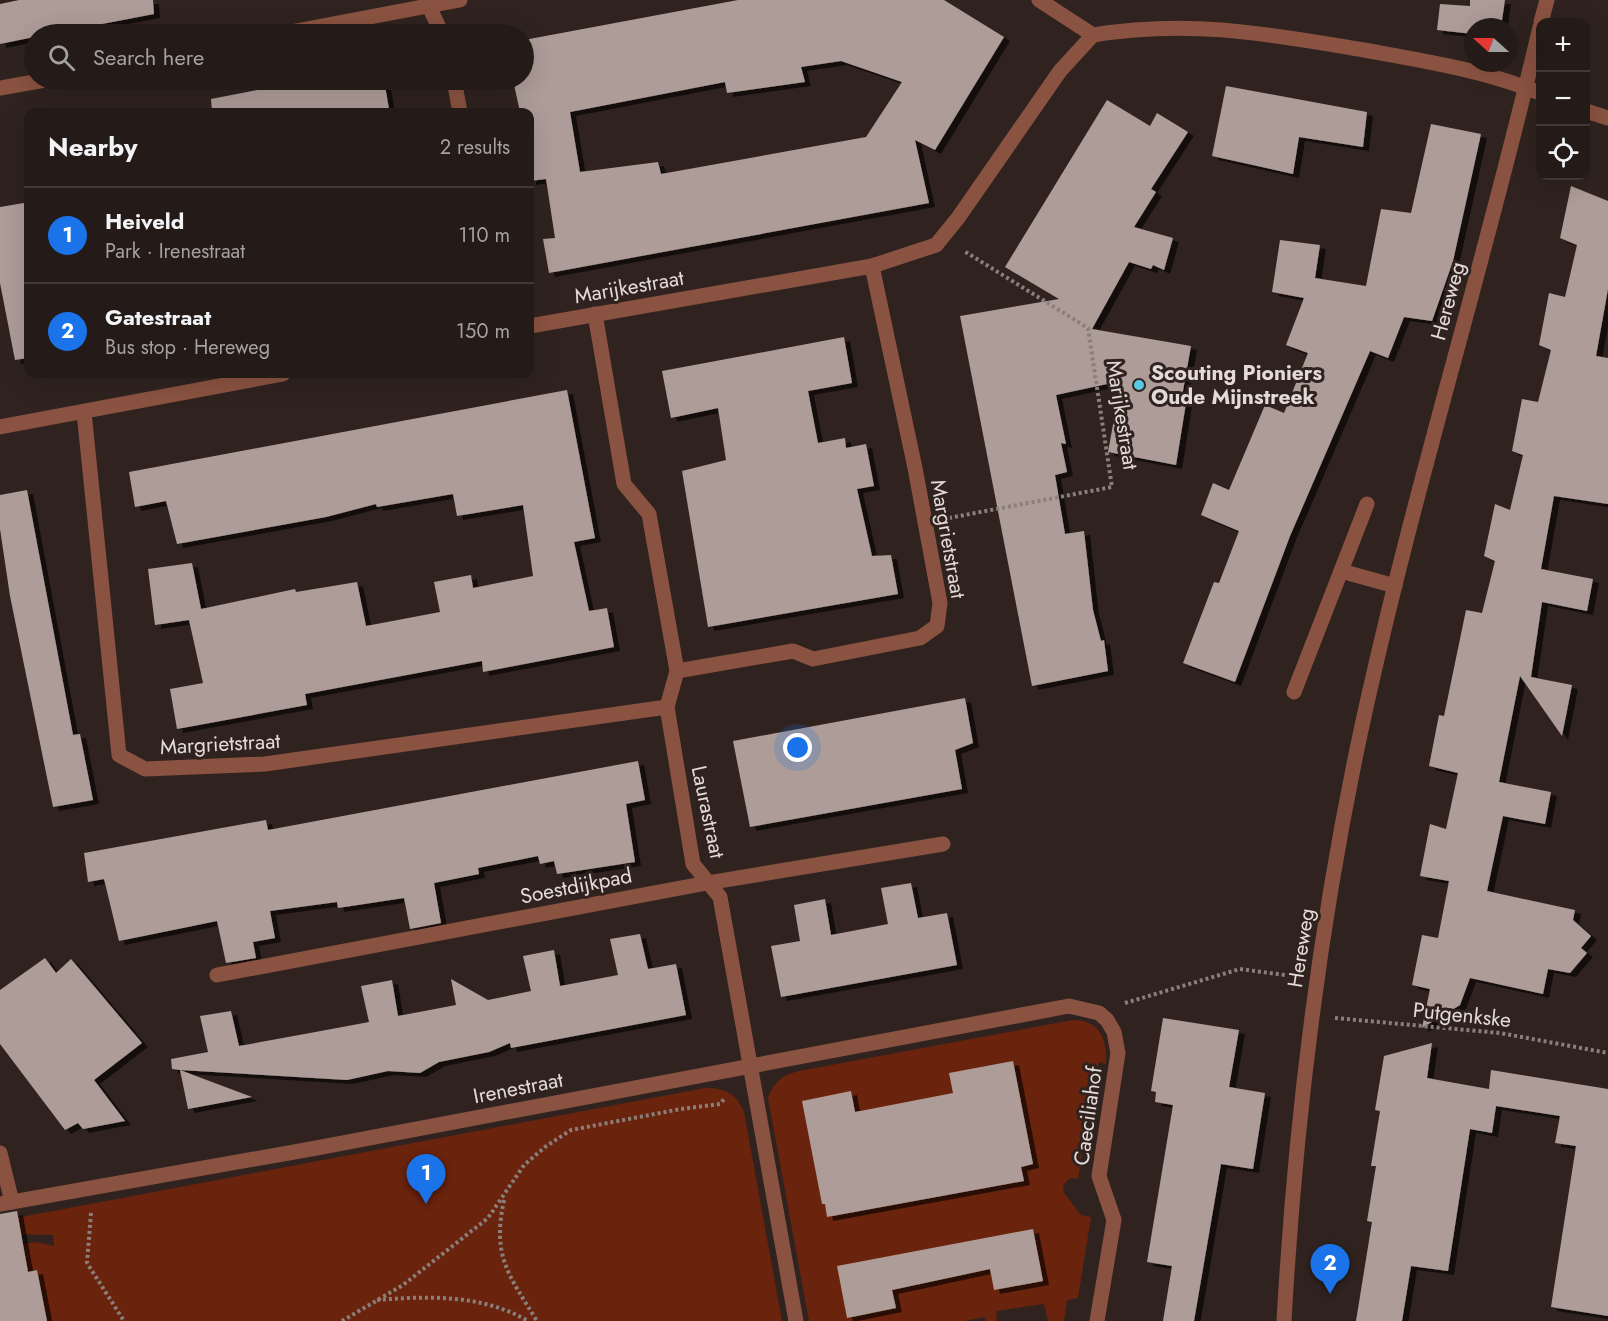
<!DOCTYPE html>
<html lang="en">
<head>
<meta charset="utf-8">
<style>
  :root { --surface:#241a17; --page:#2c2320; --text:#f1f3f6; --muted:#a3a1a1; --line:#413836; --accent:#1a73e8 }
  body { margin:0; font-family:Jost,sans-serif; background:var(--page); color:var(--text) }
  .controls { position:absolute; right:18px; top:18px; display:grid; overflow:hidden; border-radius:12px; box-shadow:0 6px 24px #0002 }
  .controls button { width:54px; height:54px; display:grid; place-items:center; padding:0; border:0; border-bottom:2px solid var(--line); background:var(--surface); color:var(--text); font:30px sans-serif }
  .compass { position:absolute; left:1464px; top:18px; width:54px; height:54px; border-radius:50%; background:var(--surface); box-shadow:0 6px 24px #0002; rotate:291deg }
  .you { position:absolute; left:798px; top:748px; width:21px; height:21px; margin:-15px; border:4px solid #fff; border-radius:50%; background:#1a73e8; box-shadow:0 0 0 9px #1a73e833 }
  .badge { display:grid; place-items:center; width:39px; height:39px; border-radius:50%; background:var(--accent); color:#fff; font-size:20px; font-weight:700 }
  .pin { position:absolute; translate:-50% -50px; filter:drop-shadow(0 2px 3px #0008) }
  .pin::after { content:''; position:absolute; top:32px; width:21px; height:18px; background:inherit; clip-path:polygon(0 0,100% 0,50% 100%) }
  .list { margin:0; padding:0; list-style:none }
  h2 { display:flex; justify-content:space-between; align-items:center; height:78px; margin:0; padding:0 24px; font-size:26px }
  h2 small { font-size:20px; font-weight:400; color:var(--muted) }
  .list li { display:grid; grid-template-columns:39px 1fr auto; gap:18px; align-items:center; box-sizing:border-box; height:96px; padding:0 24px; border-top:2px solid var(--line) }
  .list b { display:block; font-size:22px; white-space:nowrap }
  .list p { margin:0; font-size:20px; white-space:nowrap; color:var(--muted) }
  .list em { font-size:20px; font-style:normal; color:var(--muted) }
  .icon { flex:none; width:33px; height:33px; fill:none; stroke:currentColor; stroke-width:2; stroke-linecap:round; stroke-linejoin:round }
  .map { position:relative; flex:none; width:1608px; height:1321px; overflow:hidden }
  .search { position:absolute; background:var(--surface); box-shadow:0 6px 24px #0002; left:24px; top:24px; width:510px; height:66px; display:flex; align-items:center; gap:15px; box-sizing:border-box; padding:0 21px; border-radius:33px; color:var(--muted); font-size:22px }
  .panel { position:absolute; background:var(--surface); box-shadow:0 6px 24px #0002; left:24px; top:108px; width:510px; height:270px; border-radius:12px }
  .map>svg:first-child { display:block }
</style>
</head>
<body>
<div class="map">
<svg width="1608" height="1321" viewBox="0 0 1608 1321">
  <defs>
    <filter id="shadow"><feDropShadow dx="6" dy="4" stdDeviation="0" flood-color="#0009"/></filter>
  </defs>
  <rect width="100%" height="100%" fill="#30231f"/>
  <g fill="#6a230c">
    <path d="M1073 1020C1101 1020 1107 1040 1106 1064L1099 1062 1092 1097 1099 1100 1098 1106 1090 1105 1084 1140 1091 1142 1089 1150 1083 1148 1078 1179 1070 1178 1063 1185 1064 1193 1081 1215 1091 1217 1078 1298 1067 1300 1064 1321H1048L1044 1304 996 1311 997 1321H986L985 1317 964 1321H809L768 1098C774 1082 782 1075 799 1071Z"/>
    <path d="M705 1088C725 1088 736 1093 744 1112L782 1321H47L37 1270 28 1272 23 1244 36 1242 54 1246 53 1235 16 1234 0 1221Z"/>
  </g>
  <g fill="#ad9c97" fill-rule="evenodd" filter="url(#shadow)">
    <polygon points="19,0 153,0 154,14 50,34 34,34 34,37 0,44 0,4"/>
    <path d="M738 0H944L1004 37 935 150 915 140 929 203 549 273 543 239 555 238 546 179 530 181V112H520L513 80H524V40ZM841 61 902 82 866 137 661 174 658 162 580 172 570 112 725 82 727 93 805 82 801 67Z"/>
    <polygon points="1470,0 1505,0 1501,27 1473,27 1473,34 1437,30 1440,4 1470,6"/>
    <polygon points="310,80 384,80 389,109 373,112 212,112 211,99"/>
    <polygon points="1226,86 1367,112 1363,147 1299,137 1293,174 1212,156"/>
    <polygon points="1107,100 1150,126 1157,113 1188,132 1151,189 1156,192 1134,227 1173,238 1164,270 1153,265 1151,269 1129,262 1092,329 1191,346 1181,402 1186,403 1176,465 1108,452 1121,381 1056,395 1066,444 1061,443 1067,472 1055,475 1065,534 1084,531 1093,610 1101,641 1104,640 1108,671 1032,686 960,316 1059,299 1005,267"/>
    <polygon points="1431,124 1481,134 1453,261 1432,321 1404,317 1388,358 1370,351 1290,536 1235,682 1183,663 1214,582 1219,583 1239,531 1201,515 1213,483 1229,490 1265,405 1284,413 1308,353 1286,345 1304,298 1272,292 1280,240 1320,245 1315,278 1366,286 1381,209 1411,213"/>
    <polygon points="1571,186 1608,201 1608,289 1596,356 1608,358 1608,504 1554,496 1541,569 1593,579 1587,611 1542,602 1531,677 1572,685 1562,736 1520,676 1499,782 1551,792 1545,824 1503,816 1487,891 1575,910 1573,920 1591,936 1581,948 1587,953 1570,973 1548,969 1543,994 1470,978 1460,1005 1422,1028 1430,989 1412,985 1422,935 1438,938 1449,881 1420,876 1430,824 1446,829 1458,773 1429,766 1439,715 1444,716 1466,610 1482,613 1495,561 1484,556 1495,504 1510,510 1523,455 1512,451 1522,399 1538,402 1551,350 1539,345 1549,293 1565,297 1577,245 1560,238"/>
    <polygon points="24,203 28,220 28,358 15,360 0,283 0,207"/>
    <polygon points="844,337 852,383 808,391 818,443 845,438 846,448 866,444 874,486 857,489 872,556 891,555 898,594 708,627 682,471 726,460 718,408 671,418 662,371"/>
    <polygon points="567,390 595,538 574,542 589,611 607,608 614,647 483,672 482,661 305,694 307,705 177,729 170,689 203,683 189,620 155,625 148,569 192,563 201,609 295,589 296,592 357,582 366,626 440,612 434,582 471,575 473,588 533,576 523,505 457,516 453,494 377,507 376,504 326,517 177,544 166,501 135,507 129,472"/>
    <polygon points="27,490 73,735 80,734 93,800 53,807 10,596 0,529 0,495"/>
    <polygon points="965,698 973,743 955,750 962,789 750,827 733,741"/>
    <polygon points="638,761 645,800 626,804 635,862 557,874 554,861 540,864 538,856 478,868 479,874 434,883 441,923 410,929 404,898 338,908 337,902 270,911 275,938 253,942 256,958 226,963 217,921 119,941 104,879 88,882 84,853 266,820 268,830"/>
    <polygon points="911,883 918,918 947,913 957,965 781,997 771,946 800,941 794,905 825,899 831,935 888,924 881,888"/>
    <polygon points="640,934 648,969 676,964 686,1015 511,1048 510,1043 489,1052 439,1062 420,1073 388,1071 347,1080 180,1070 252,1097 188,1109 180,1070 172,1069 171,1059 208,1052 200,1016 231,1011 239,1046 310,1033 369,1022 361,986 392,980 398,1016 456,1005 451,979 488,1000 531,991 523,956 554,950 560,986 618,975 610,939"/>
    <polygon points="45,958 56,973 71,959 142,1043 94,1080 125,1121 83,1129 78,1123 65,1130 0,1044 0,990"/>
    <polygon points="1163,1018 1239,1030 1229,1087 1265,1093 1253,1169 1221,1164 1194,1321 1163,1321 1172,1266 1147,1262 1173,1105 1155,1102 1156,1092 1151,1091"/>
    <polygon points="1432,1043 1427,1078 1489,1089 1491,1070 1608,1089 1608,1316 1551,1307 1576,1146 1555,1143 1560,1116 1496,1106 1492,1133 1470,1129 1448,1271 1411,1266 1402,1321 1356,1321 1372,1222 1367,1221 1376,1166 1371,1166 1380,1111 1375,1110 1384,1056"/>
    <polygon points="1013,1061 1033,1164 1021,1167 1024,1181 827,1217 825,1204 822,1204 802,1101 851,1091 855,1112 953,1093 949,1073"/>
    <polygon points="17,1211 28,1272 37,1270 47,1321 0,1321 0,1214"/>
    <polygon points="1033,1229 1043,1281 994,1290 990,1269 892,1290 896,1308 847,1318 837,1266"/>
  </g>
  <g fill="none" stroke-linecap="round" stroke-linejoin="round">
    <g stroke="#8a7f7b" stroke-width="4" stroke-dasharray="3 3" stroke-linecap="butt">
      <polyline points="949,518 1112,487 1088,328 964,251"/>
      <polyline points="1125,1003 1240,969 1292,976"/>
      <polyline points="1335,1018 1500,1033 1608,1053"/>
      <path d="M504 1200C492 1256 508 1274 537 1321"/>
      <polyline points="91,1213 87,1263 124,1321"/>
      <path d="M377 1300C428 1296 482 1294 528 1321"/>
      <polyline points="342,1321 403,1285 488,1218 524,1165 545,1147 571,1130 681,1109 720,1104 725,1098"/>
    </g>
    <polyline stroke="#8a5241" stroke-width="15" points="217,975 707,883 943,844"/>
    <g stroke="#8a5241" stroke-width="15">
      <polyline points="426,0 442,34"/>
      <path d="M1039 0 1093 35C1191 19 1268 34 1364 50 1425 61 1483 70 1540 93"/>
      <polyline points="280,34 460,0"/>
      <polyline points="454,80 460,112"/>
      <polyline points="0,88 45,80"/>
      <polyline points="1586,111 1608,118"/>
      <polyline points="595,314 624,484 649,514 677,671 667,707 693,864 720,897 796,1321"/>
      <polyline points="530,326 872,266 936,245 958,218 1060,71 1093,35"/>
      <polyline points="84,412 119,755 145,769 265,764 667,707"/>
      <polyline points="0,427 283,374"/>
      <polyline points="1341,571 1395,586"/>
      <polyline points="677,671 793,651 813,659 920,638 937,626 940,603 915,468 872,266"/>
      <polyline points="1294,692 1367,504"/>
      <polyline points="0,1153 12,1202"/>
      <polyline points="0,1204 311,1149 1069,1006 1099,1013 1107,1020 1114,1032 1118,1053 1099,1176 1114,1220 1097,1321"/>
    </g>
    <g stroke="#8a5241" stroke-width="15">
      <polyline points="1541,22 1547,0"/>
      <path d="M1284 1321C1295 1124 1319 928 1360 735 1411 497 1485 264 1540 27"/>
    </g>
  </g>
  <circle fill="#59c8e5" stroke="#30231f" stroke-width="2" cx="1139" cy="385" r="6"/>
  <g text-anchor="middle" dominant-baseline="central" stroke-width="6" stroke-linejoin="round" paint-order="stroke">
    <g font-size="21" fill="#e4dbd8" stroke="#30231f">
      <text transform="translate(629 287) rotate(-10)">Marijkestraat</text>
      <text transform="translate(1448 301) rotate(-75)">Hereweg</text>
      <text transform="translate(1122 415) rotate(81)">Marijkestraat</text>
      <text transform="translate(948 539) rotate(80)">Margrietstraat</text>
      <text transform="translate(220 744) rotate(-3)">Margrietstraat</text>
      <text transform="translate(708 812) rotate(78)">Laurastraat</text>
      <text transform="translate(576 886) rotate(-11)">Soestdijkpad</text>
      <text transform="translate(1301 948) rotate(-81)">Hereweg</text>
      <text transform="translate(1462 1015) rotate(6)">Putgenkske</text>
      <text transform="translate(518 1088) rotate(-11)">Irenestraat</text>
      <text transform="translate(1088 1116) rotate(-82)">Caeciliahof</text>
    </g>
    <g font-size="21" font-weight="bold" fill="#e4dbd8" stroke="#30231f" text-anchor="start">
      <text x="1151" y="373">Scouting Pioniers<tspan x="1151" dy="24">Oude Mijnstreek</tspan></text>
    </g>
  </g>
</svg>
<div class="controls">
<button>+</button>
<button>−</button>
<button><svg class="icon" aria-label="locate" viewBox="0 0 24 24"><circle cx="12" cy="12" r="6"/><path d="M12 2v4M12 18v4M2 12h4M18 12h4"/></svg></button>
</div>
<svg class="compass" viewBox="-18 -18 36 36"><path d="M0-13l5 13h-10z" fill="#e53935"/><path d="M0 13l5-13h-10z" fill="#a3a1a1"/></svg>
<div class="you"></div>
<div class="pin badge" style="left:426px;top:1204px">1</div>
<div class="pin badge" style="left:1330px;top:1294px">2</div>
<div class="search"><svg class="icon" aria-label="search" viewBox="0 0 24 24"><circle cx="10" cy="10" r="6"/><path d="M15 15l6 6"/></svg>Search here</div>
<section class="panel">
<h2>Nearby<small>2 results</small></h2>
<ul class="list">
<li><span class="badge">1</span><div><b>Heiveld</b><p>Park · Irenestraat</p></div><em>110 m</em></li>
<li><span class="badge">2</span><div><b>Gatestraat</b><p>Bus stop · Hereweg</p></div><em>150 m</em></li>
</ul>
</section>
</div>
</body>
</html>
